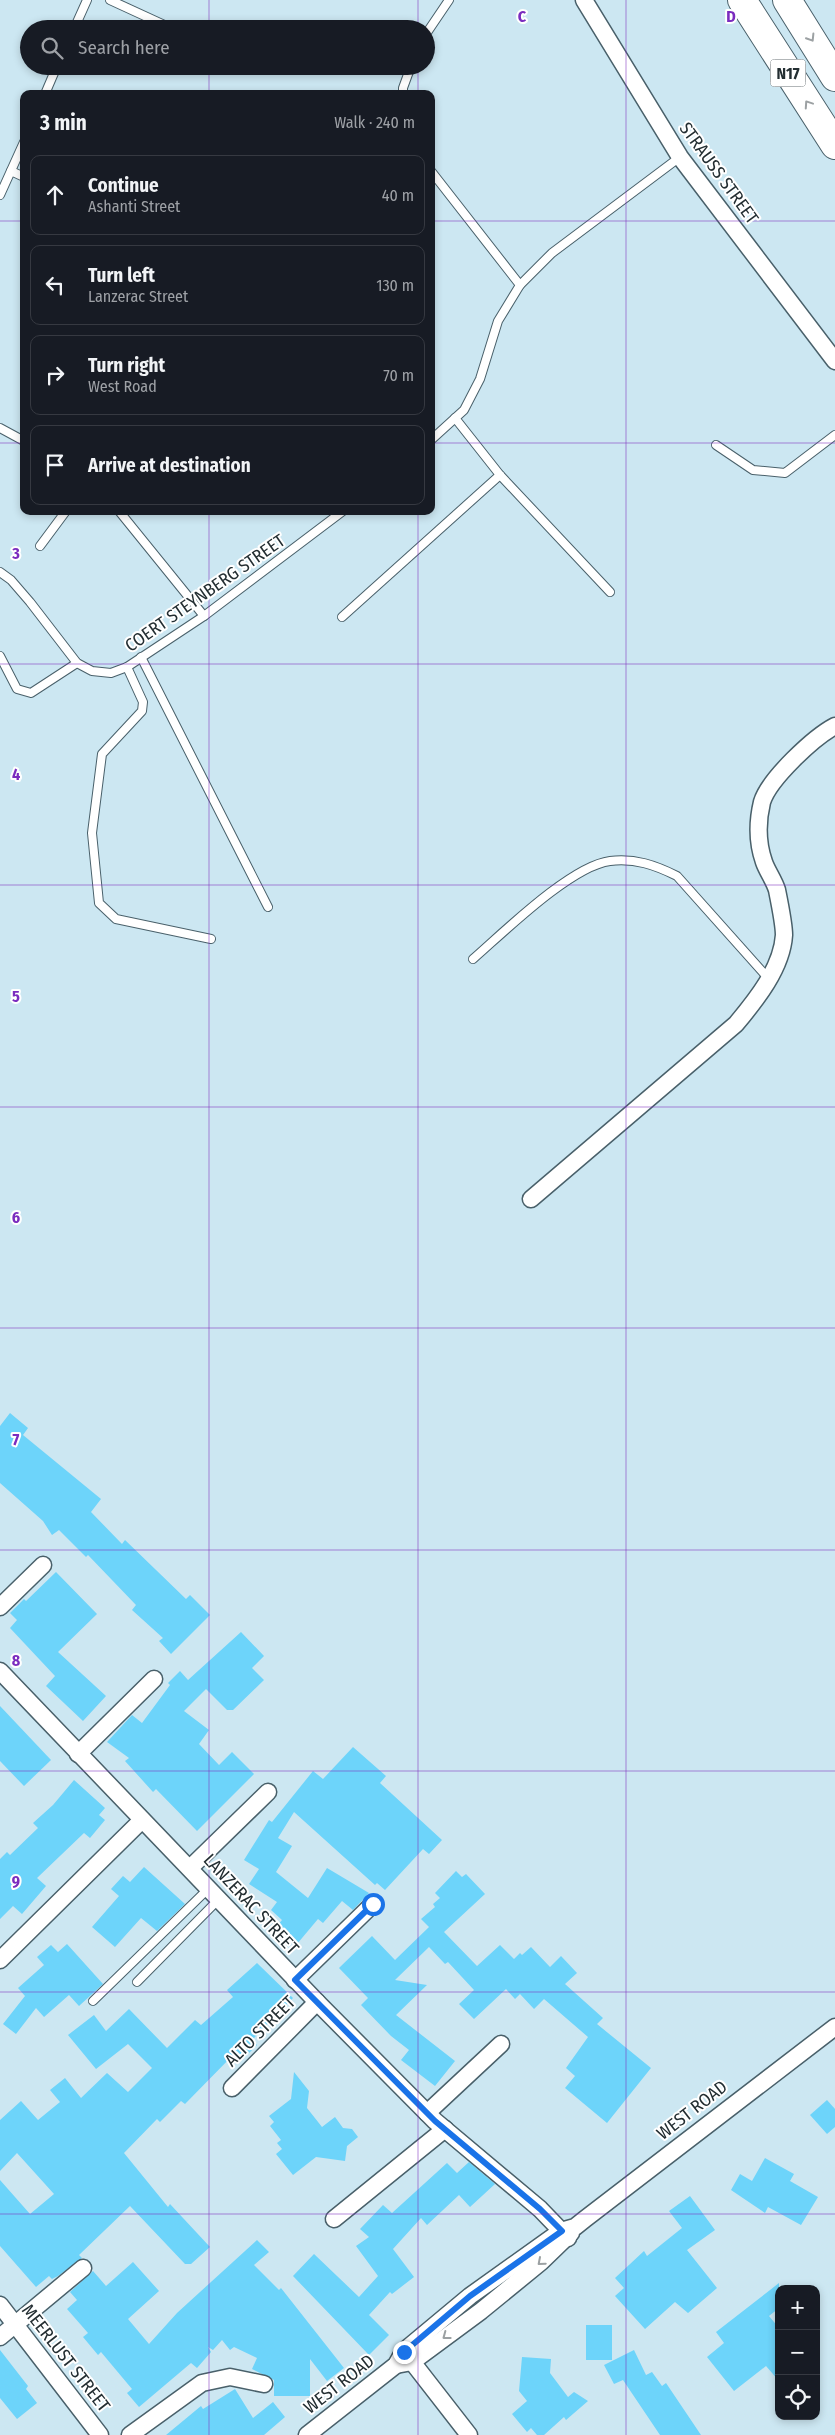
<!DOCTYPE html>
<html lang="en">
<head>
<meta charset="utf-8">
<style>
  :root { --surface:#171b24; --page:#20242c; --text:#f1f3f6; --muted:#9ea1a6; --line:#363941 }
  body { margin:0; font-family:"Fira Sans Condensed",sans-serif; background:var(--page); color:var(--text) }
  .controls { position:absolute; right:15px; bottom:15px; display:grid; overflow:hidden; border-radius:10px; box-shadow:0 2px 8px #0003 }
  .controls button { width:45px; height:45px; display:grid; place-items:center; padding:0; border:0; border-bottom:1px solid var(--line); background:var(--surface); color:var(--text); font:25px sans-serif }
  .stop { position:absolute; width:15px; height:15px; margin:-11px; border:4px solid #1a73e8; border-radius:50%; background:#fff }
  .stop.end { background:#1a73e8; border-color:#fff; box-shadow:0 1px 5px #0008 }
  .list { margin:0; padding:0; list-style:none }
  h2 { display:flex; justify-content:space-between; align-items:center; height:65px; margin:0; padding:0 20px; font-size:21px }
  h2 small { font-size:16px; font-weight:400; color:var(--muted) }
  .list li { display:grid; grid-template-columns:32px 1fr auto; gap:15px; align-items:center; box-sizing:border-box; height:80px; margin:0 10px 10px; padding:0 10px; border:1px solid var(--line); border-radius:10px }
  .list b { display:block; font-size:19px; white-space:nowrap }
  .list p { margin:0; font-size:16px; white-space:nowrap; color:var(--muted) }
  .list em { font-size:16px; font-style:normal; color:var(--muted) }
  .icon { flex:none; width:28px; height:28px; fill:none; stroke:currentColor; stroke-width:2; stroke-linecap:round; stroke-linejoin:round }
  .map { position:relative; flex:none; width:835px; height:2435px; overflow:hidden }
  .search { position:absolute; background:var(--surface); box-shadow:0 2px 8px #0003; left:20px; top:20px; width:415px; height:55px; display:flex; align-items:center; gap:12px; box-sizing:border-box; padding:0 18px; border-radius:28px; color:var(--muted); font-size:19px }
  .panel { position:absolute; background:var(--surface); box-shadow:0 2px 8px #0003; left:20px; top:90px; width:415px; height:425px; border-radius:10px }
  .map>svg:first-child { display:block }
</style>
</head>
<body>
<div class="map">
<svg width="835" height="2435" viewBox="0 0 835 2435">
  <rect width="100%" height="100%" fill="#cce7f2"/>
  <g fill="#6dd4fa">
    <polygon points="10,1413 28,1428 23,1435 101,1499 91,1512 122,1544 125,1540 186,1599 190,1595 210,1615 171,1654 159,1641 163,1638 132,1610 136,1605 88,1555 86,1557 59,1530 52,1535 43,1521 0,1483 0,1426"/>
    <polygon points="56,1572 97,1614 58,1652 106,1696 83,1721 46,1686 55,1676 10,1628 17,1620 10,1613 24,1599 26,1601"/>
    <polygon points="241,1632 264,1656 252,1668 264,1680 233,1710 227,1710 206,1689 184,1711 209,1730 199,1744 219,1765 232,1752 254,1774 197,1831 156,1789 153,1792 125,1761 129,1758 107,1742 132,1715 142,1723 170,1685 168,1683 180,1671 188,1680"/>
    <polygon points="0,1706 51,1760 24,1786 0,1761"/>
    <polygon points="353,1747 386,1776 380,1783 442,1840 429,1854 423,1849 385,1890 377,1883 375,1885 294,1812 278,1838 292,1846 276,1872 308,1898 327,1868 369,1893 353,1910 342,1901 323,1923 318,1919 297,1944 276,1927 282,1920 271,1910 277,1902 249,1884 259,1869 244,1860 269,1820 272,1822 313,1771 323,1779"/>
    <polygon points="74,1780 105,1808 99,1815 105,1820 90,1838 84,1833 37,1878 46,1886 22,1914 13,1906 0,1919 0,1859 7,1852 10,1855 38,1828 33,1823 53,1805"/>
    <polygon points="144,1867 185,1904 157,1931 141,1918 115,1947 92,1927 119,1896 111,1889 123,1876 130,1882"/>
    <polygon points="456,1871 462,1877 466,1874 485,1894 444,1932 477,1966 500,1945 514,1959 520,1953 522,1955 531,1947 550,1967 561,1956 577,1973 565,1984 603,2018 597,2024 651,2068 607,2123 565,2088 575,2076 566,2068 588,2037 544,1999 534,2009 520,1994 515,1999 506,1989 474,2019 459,2004 474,1990 448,1962 445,1964 429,1947 395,1980 427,1985 396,2015 455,2061 435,2086 401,2060 409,2050 391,2036 361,2005 368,1998 339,1968 372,1936 395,1960 429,1927 421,1919 435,1907 433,1904 440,1898 435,1893"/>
    <polygon points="67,1944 103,1984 79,2006 69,1995 44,2017 36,2008 16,2034 3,2024 25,1996 18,1988 44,1965 37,1957 51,1945 58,1952"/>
    <polygon points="257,1963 293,1998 252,2040 257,2045 244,2058 237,2051 185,2104 181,2101 160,2122 157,2119 124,2153 168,2207 170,2204 210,2247 191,2264 185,2264 130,2206 79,2255 82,2258 58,2276 52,2279 49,2276 36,2287 0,2246 0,2180 30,2214 54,2194 17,2153 0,2171 0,2120 21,2101 38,2120 60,2102 50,2090 65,2078 81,2098 107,2073 128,2092 152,2068 128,2044 96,2069 68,2035 94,2015 106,2031 129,2009 167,2048 195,2020 201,2025 233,1997 227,1990"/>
    <polygon points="294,2072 309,2091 307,2108 322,2127 335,2117 343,2128 352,2129 358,2137 347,2146 345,2161 316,2157 293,2175 276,2154 282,2149 277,2143 281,2140 270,2126 274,2122 269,2116 291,2099"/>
    <polygon points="827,2100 835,2109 835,2127 827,2134 810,2115"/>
    <polygon points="765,2158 794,2174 790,2181 818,2197 801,2225 768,2207 765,2213 731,2190 740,2174 752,2181"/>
    <polygon points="469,2162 495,2184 470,2207 459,2195 427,2225 421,2218 393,2249 414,2277 392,2294 390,2292 369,2315 389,2335 369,2355 293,2276 314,2254 359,2297 378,2276 356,2246 369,2237 360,2229 383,2205 392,2213 447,2163 457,2173"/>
    <polygon points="690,2196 715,2230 687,2250 717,2288 688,2313 675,2302 645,2329 615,2296 624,2288 615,2278 644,2251 647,2256 682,2228 669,2211"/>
    <polygon points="257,2240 269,2252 254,2265 279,2290 281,2288 344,2368 327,2381 310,2359 310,2396 274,2396 274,2380 252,2369 257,2358 234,2347 230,2350 222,2340 213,2350 208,2347 211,2352 197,2368 191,2363 139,2407 127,2393 132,2389 101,2352 98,2355 83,2337 88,2333 67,2309 77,2300 70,2292 93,2271 106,2286 133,2262 159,2291 128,2319 149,2344 177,2313"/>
    <polygon points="779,2283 779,2308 769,2316 779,2328 779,2381 766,2366 734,2391 707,2357 724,2343 716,2332"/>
    <rect x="586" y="2325" width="26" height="35"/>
    <polygon points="0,2350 28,2386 26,2389 37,2403 17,2419 0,2398"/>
    <polygon points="634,2350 646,2375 652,2372 662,2386 666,2383 701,2435 660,2435 623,2380 614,2384 604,2365"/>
    <polygon points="522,2357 551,2359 550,2373 568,2397 574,2392 588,2401 566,2420 564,2417 544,2435 537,2435 531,2428 527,2432 512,2414 527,2401 519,2391"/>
    <polygon points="235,2389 253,2418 273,2402 285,2417 264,2435 166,2435 201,2406 203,2409"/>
  </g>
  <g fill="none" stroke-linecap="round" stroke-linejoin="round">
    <g stroke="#49606a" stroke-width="10">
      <g id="lane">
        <polyline points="110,0 173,29"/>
        <polyline points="74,29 87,0"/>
        <polyline points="426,34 449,0"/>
        <polyline points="45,94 57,66"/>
        <polyline points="403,94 403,88 411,66"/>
        <polyline points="11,171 24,177"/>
        <polyline points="431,171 520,285"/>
        <polyline points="0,195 24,142"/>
        <polyline points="455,418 500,475 610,592"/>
        <polyline points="0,428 24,441"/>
        <polyline points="431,440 464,410 480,379 498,321 520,285 552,253 680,157"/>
        <polyline points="716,445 753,470 785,473 835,435"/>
        <polyline points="119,511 204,616"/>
        <polyline points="40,546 66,511"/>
        <polyline points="0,572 11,580 30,602 77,663 92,671 111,673 127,667 204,616 343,511"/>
        <polyline points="342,617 500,475"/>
        <polyline points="0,656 17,689 31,693 77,663"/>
        <polyline points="141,657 268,907"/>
        <polyline points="127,667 143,702 142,711 102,754 92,833 99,903 116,919 211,939"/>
        <path d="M473 959C504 932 571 866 610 861 635 858 655 865 677 876L768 978"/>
        <polyline points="137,1982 219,1899"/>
        <polyline points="93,2001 209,1888"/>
      </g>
    </g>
    <g stroke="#49606a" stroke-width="19">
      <g id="street">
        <polyline points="584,0 680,157 835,361"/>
        <path d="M531 1199 736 1024C756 1000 782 968 784 935 784 924 779 900 777 890 774 880 767 871 764 862 757 842 757 823 762 802 769 779 814 737 835 726"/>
        <polyline points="0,1607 43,1565"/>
        <polyline points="0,1671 317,2002 435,2121 540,2209 568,2238"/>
        <polyline points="78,1754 154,1679"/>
        <polyline points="190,1868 268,1792"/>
        <polyline points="0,1960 142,1820"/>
        <polyline points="295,1980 373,1904"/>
        <polyline points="232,2088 317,2002"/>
        <polyline points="427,2113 501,2044"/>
        <polyline points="334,2219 445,2129"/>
        <polyline points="0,2305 100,2435"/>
        <polyline points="0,2337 83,2268"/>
        <polyline points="406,2354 469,2435"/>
        <polyline points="396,2365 412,2362 481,2311 541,2262 571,2233"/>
        <polyline points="130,2435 202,2383 230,2377 264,2384"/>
        <polyline points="307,2435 396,2365 404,2351 470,2296 561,2231 575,2227 585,2219 835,2027"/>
      </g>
    </g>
    <g stroke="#49606a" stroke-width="30">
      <g id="highway">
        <polyline points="742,0 835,145"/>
        <polyline points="787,0 835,77"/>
      </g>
    </g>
    <use href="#lane" stroke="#fff" stroke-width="8"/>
    <use href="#street" stroke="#fff" stroke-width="16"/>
    <use href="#highway" stroke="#fff" stroke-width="28"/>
  </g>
  <defs><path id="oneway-chevron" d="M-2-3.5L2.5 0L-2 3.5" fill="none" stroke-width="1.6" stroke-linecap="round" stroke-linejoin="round" transform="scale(1.25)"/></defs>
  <g stroke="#9ca1a3">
    <use href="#oneway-chevron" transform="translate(811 38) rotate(58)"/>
    <use href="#oneway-chevron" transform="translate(808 104) rotate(-124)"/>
    <use href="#oneway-chevron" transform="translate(541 2262) rotate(139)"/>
    <use href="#oneway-chevron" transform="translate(446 2336) rotate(143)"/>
  </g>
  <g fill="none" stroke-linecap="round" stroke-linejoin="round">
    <polyline stroke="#1a73e8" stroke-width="6" points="373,1904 295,1980 435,2121 540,2209 562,2231 470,2296 404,2352"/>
  </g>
  <path fill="none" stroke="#7b2cbf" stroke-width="1" stroke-opacity="0.55" d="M209 0V29M418 0V29M626 0V2435M209 66V94M418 66V94M0 221H24M431 221H835M0 443H24M431 443H835M209 511V2435M418 511V2435M0 664H835M0 885H835M0 1107H835M0 1328H835M0 1550H835M0 1771H835M0 1992H835M0 2214H835"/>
  <g text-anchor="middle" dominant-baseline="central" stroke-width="4" stroke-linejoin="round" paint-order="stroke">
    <rect fill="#fff" stroke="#656d70" stroke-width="1" x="770.5" y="59.5" width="35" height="27" rx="4"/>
    <g font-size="16" font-weight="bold" fill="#232e32">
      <text x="788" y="73">N17</text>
    </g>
    <g font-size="18" fill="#232e32" stroke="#fff">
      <text transform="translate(719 173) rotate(54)">STRAUSS STREET</text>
      <text transform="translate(205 593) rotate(-35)">COERT STEYNBERG STREET</text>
      <text transform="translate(251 1904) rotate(47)">LANZERAC STREET</text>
      <text transform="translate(260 2031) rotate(-45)">ALTO STREET</text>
      <text transform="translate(692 2110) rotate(-38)">WEST ROAD</text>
      <text transform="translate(66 2358) rotate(52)">MEERLUST STREET</text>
      <text transform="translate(339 2384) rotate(-38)">WEST ROAD</text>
    </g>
  </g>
  <g font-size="16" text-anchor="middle" font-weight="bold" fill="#7b2cbf" stroke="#fff" stroke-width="4" stroke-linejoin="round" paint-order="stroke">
    <text x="522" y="22">C</text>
    <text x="731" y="22">D</text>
    <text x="16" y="559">3</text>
    <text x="16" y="780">4</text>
    <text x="16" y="1002">5</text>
    <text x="16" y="1223">6</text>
    <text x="16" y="1445">7</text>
    <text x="16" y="1666">8</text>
    <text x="16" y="1887">9</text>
  </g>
</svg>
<div class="controls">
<button>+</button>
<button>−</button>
<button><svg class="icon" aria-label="locate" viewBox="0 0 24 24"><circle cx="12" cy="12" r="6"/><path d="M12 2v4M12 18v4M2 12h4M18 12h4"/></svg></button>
</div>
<div class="stop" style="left:373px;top:1904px"></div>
<div class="stop end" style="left:404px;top:2352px"></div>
<div class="search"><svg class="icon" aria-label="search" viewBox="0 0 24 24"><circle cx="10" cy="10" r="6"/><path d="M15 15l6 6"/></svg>Search here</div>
<section class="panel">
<h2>3 min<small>Walk · 240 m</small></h2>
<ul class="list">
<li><svg class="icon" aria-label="ahead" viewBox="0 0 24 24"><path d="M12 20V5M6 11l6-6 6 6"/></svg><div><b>Continue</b><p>Ashanti Street</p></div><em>40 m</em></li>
<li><svg class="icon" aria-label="left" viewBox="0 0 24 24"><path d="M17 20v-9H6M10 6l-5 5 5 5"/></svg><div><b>Turn left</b><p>Lanzerac Street</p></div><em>130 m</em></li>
<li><svg class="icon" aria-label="right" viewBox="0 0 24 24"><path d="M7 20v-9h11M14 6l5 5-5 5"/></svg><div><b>Turn right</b><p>West Road</p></div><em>70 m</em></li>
<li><svg class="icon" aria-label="arrive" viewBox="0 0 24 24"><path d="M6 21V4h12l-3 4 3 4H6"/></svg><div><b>Arrive at destination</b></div></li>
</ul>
</section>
</div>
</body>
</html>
